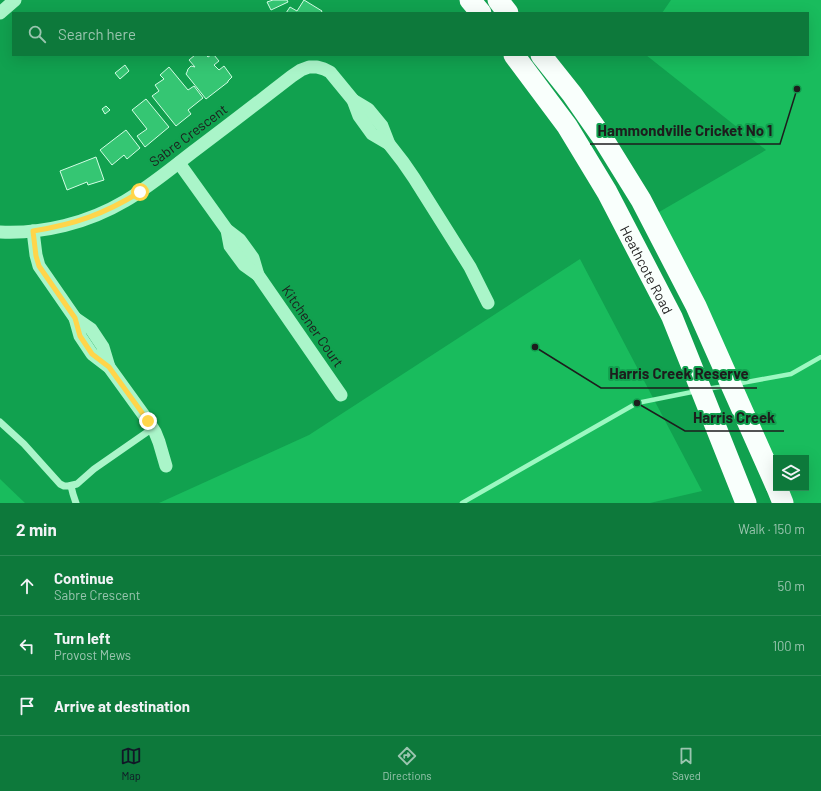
<!DOCTYPE html>
<html lang="en">
<head>
<meta charset="utf-8">
<style>
  :root { --surface:#0d793b; --page:#167e42; --text:#f1f3f6; --muted:#9ac5af; --line:#2d8a55; --accent:#111827 }
  body { margin:0; font-family:Barlow,sans-serif; background:var(--page); color:var(--text) }
  .controls { position:absolute; right:12px; bottom:12px; display:grid; overflow:hidden; border-radius:0px; box-shadow:0 4px 16px #0002 }
  .controls button { width:36px; height:36px; display:grid; place-items:center; padding:0; border:0; border-bottom:1px solid var(--line); background:var(--surface); color:var(--text); font:20px sans-serif }
  .stop { position:absolute; width:12px; height:12px; margin:-9px; border:3px solid #ffd54a; border-radius:50%; background:#fff }
  .stop.end { background:#ffd54a; border-color:#fff; box-shadow:0 1px 4px #0008 }
  .list { margin:0; padding:0; list-style:none }
  h2 { display:flex; justify-content:space-between; align-items:center; height:52px; margin:0; padding:0 16px; font-size:17px }
  h2 small { font-size:13px; font-weight:400; color:var(--muted) }
  .list li { display:grid; grid-template-columns:26px 1fr auto; gap:12px; align-items:center; box-sizing:border-box; height:60px; padding:0 16px; border-top:1px solid var(--line) }
  .list b { display:block; font-size:15px; white-space:nowrap }
  .list p { margin:0; font-size:13px; white-space:nowrap; color:var(--muted) }
  .list em { font-size:13px; font-style:normal; color:var(--muted) }
  .icon { flex:none; width:22px; height:22px; fill:none; stroke:currentColor; stroke-width:2; stroke-linecap:round; stroke-linejoin:round }
  .map { position:relative; flex:none; width:821px; height:503px; overflow:hidden }
  .search { position:absolute; background:var(--surface); box-shadow:0 4px 16px #0002; left:12px; right:12px; top:12px; height:44px; display:flex; align-items:center; gap:10px; box-sizing:border-box; padding:0 14px; border-radius:0px; color:var(--muted); font-size:15px }
  .sheet { height:232px; background:var(--surface) }
  nav { display:flex; justify-content:space-around; align-items:center; box-sizing:border-box; height:56px; border-top:1px solid var(--line); background:var(--surface); font-size:11px; color:var(--muted) }
  nav a { display:grid; justify-items:center; gap:2px }
  nav .on { color:var(--accent) }
  .map>svg:first-child { display:block }
</style>
</head>
<body>
<div class="map">
<svg width="821" height="503" viewBox="0 0 821 503">
  <rect width="100%" height="100%" fill="#11a14f"/>
  <g fill="#19bc5d" fill-rule="evenodd">
    <path d="M671 0H821V503H778L647 219 766 150 646 55H808V13H662ZM776 458H806V488H776Z"/>
    <polygon points="580,259 702,491 650,503 159,503 309,435"/>
    <polygon points="0,479 25,503 0,503"/>
  </g>
  <g fill="none" stroke-linecap="round" stroke-linejoin="round">
    <g stroke="#9cf8c1" stroke-width="4.5">
      <polyline points="736,384 791,374 821,357"/>
      <polyline points="706,389 726,386"/>
      <polyline points="462,503 637,403 697,391"/>
    </g>
  </g>
  <g fill="#35c673" stroke="#d3fee5">
    <polygon points="273,0 287,0 288,2 271,10 267,2"/>
    <polygon points="304,0 322,11 321,13 286,13 290,7 297,11"/>
    <polygon points="195,55 206,55 208,57 211,55 214,55 219,61 214,65 219,70 224,66 232,77 228,81 228,82 206,99 186,74 187,72 188,69 191,66 195,67 189,60"/>
    <polygon points="125,65 129,71 120,79 115,73"/>
    <polygon points="169,67 188,90 194,86 203,98 188,110 191,114 176,126 152,96 159,91 155,85 164,79 160,75"/>
    <polygon points="146,99 169,127 145,147 137,136 147,129 132,110"/>
    <polygon points="106,106 110,110 105,114 102,109"/>
    <polygon points="126,130 140,148 127,159 124,155 112,165 100,150"/>
    <polygon points="96,157 104,180 88,185 87,182 67,190 60,171"/>
  </g>
  <g fill="none" stroke-linecap="round" stroke-linejoin="round">
    <g stroke="#aaf5c9" stroke-width="7">
      <polyline points="0,422 24,444 60,484 64,486 68,486 77,484 94,469 153,428"/>
      <polyline points="71,486 73,494 76,503"/>
    </g>
    <g stroke="#aaf5c9" stroke-width="13">
      <polyline points="0,13 15,0"/>
      <polyline points="353,100 368,109 382,126 389,144 403,162 414,178 470,267 488,303"/>
      <polyline points="179,163 227,230 240,240 253,258 258,275 341,395"/>
      <polyline points="227,230 230,246 244,265 258,275"/>
      <polyline points="33,231 36,255 39,266 75,318 80,336 92,354 109,367 148,421 155,432 159,442 166,466"/>
      <path d="M0 232C43 234 88 223 125 201 151 186 174 166 198 148 230 124 261 100 292 76L301 70 309 67H317L324 69 330 72 353 100 359 116 372 134 389 144"/>
      <polyline points="75,318 91,329 103,347 109,367"/>
    </g>
    <g stroke="#f9fffc" stroke-width="21">
      <polyline points="470,0 481,13"/>
      <polyline points="498,0 508,13"/>
      <path id="s1" d="M514 55 567 126 607 192 672 317 690 362 746 503"/>
      <polyline points="541,55 572,94 588,117 602,137 641,200 696,306 776,486"/>
      <polyline points="777,488 783,503"/>
    </g>
  </g>
  <g fill="none" stroke-linecap="round" stroke-linejoin="round">
    <path stroke="#ffd54a" stroke-width="5" d="M140 192C104 214 76 224 33 231L36 256 39 266 75 318 80 336 92 354 109 367 148 421"/>
  </g>
  <g text-anchor="middle" dominant-baseline="central" stroke-width="4" stroke-linejoin="round" paint-order="stroke">
    <g font-size="14" fill="#1d1d1d" stroke="#11a14f">
      <text transform="translate(188 135) rotate(-37)">Sabre Crescent</text>
      <text stroke="none"><textPath href="#s1" startOffset="253">Heathcote Road</textPath></text>
      <text transform="translate(313 326) rotate(55)">Kitchener Court</text>
    </g>
  </g>
  <path fill="none" stroke="#1d1d1d" stroke-width="1.5" d="M797 89L780 144H590M535 347L601 388H757M637 403L685 431H784"/>
  <g fill="#1d1d1d" stroke="#11a14f" stroke-width="1.5">
    <circle cx="797" cy="89" r="4"/>
    <circle cx="535" cy="347" r="4"/>
    <circle cx="637" cy="403" r="4"/>
  </g>
  <g font-size="15" text-anchor="middle" font-weight="bold" fill="#1d1d1d" stroke="#11a14f" stroke-width="4" stroke-linejoin="round" paint-order="stroke">
    <text x="685" y="136">Hammondville Cricket No 1</text>
    <text x="679" y="379">Harris Creek Reserve</text>
    <text x="734" y="423">Harris Creek</text>
  </g>
</svg>
<div class="controls">
<button><svg class="icon" aria-label="layers" viewBox="0 0 24 24"><path d="M12 4l9 5-9 5-9-5zM3 14l9 5 9-5"/></svg></button>
</div>
<div class="stop" style="left:140px;top:192px"></div>
<div class="stop end" style="left:148px;top:421px"></div>
<div class="search"><svg class="icon" aria-label="search" viewBox="0 0 24 24"><circle cx="10" cy="10" r="6"/><path d="M15 15l6 6"/></svg>Search here</div>
</div>
<section class="sheet">
<h2>2 min<small>Walk · 150 m</small></h2>
<ul class="list">
<li><svg class="icon" aria-label="ahead" viewBox="0 0 24 24"><path d="M12 20V5M6 11l6-6 6 6"/></svg><div><b>Continue</b><p>Sabre Crescent</p></div><em>50 m</em></li>
<li><svg class="icon" aria-label="left" viewBox="0 0 24 24"><path d="M17 20v-9H6M10 6l-5 5 5 5"/></svg><div><b>Turn left</b><p>Provost Mews</p></div><em>100 m</em></li>
<li><svg class="icon" aria-label="arrive" viewBox="0 0 24 24"><path d="M6 21V4h12l-3 4 3 4H6"/></svg><div><b>Arrive at destination</b></div></li>
</ul>
</section>
<nav>
<a class="on"><svg class="icon" aria-label="map" viewBox="0 0 24 24"><path d="M3 6l6-2 6 2 6-2v14l-6 2-6-2-6 2zM9 4v14M15 6v14"/></svg>Map</a>
<a><svg class="icon" aria-label="directions" viewBox="0 0 24 24"><path d="M12 3l9 9-9 9-9-9zM9 14v-3h6M13 9l2 2-2 2"/></svg>Directions</a>
<a><svg class="icon" aria-label="saved" viewBox="0 0 24 24"><path d="M7 4h10v16l-5-4-5 4z"/></svg>Saved</a>
</nav>
</body>
</html>
